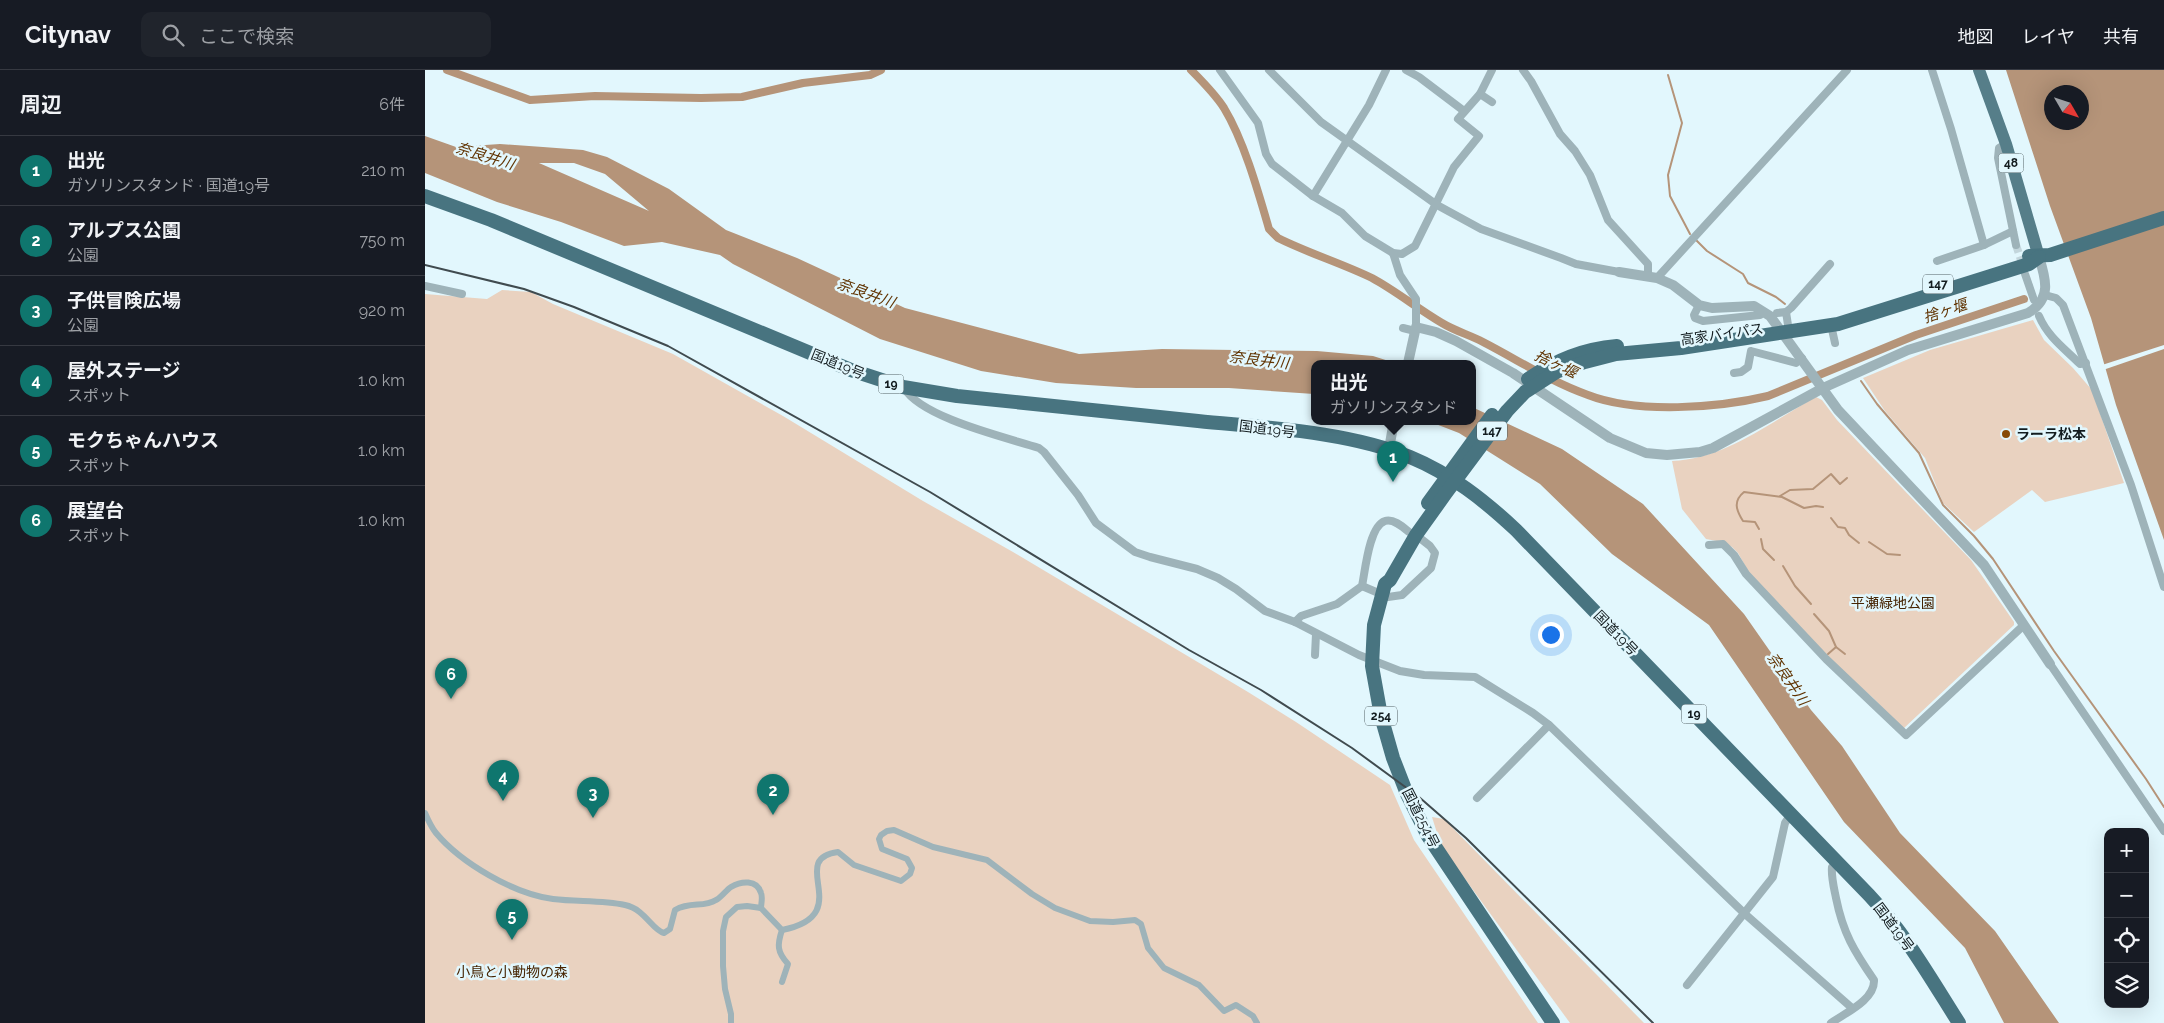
<!DOCTYPE html>
<html lang="ja">
<head>
<meta charset="utf-8">
<style>
  :root { --surface:#171b24; --page:#20242c; --text:#f1f3f6; --muted:#9ea1a6; --line:#363941; --accent:#0f766e }
  body { margin:0; font-family:Raleway,"Noto Sans JP",sans-serif; background:var(--page); color:var(--text) }
  .controls { position:absolute; right:15px; bottom:15px; display:grid; overflow:hidden; border-radius:10px; box-shadow:0 5px 20px #0002 }
  .controls button { width:45px; height:45px; display:grid; place-items:center; padding:0; border:0; border-bottom:1px solid var(--line); background:var(--surface); color:var(--text); font:25px sans-serif }
  .compass { position:absolute; left:1619px; top:15px; width:45px; height:45px; border-radius:50%; background:var(--surface); box-shadow:0 5px 20px #0002; rotate:129deg }
  .you { position:absolute; left:1125px; top:564px; width:18px; height:18px; margin:-12px; border:4px solid #fff; border-radius:50%; background:#1a73e8; box-shadow:0 0 0 8px #1a73e833 }
  .badge { display:grid; place-items:center; width:32px; height:32px; border-radius:50%; background:var(--accent); color:#fff; font-size:16px; font-weight:700 }
  .pin { position:absolute; translate:-50% -41px; filter:drop-shadow(0 1px 2px #0008) }
  .pin::after { content:''; position:absolute; top:26px; width:18px; height:15px; background:inherit; clip-path:polygon(0 0,100% 0,50% 100%) }
  .popup { position:absolute; left:886px; top:290px; width:165px; height:65px; box-sizing:border-box; display:grid; place-content:center; border-radius:10px; background:var(--surface); filter:drop-shadow(0 1px 4px #0005); font-size:16px; white-space:nowrap; color:var(--muted) }
  .popup b { font-size:19px; color:var(--text) }
  .popup::after { content:''; position:absolute; left:50%; top:100%; margin-left:-10px; border:10px solid transparent; border-top-color:var(--surface) }
  .list { margin:0; padding:0; list-style:none }
  h2 { display:flex; justify-content:space-between; align-items:center; height:65px; margin:0; padding:0 20px; font-size:21px }
  h2 small { font-size:16px; font-weight:400; color:var(--muted) }
  .list li { display:grid; grid-template-columns:32px 1fr auto; gap:15px; align-items:center; box-sizing:border-box; height:70px; padding:0 20px; border-top:1px solid var(--line) }
  .list b { display:block; font-size:19px; white-space:nowrap }
  .list p { margin:0; font-size:16px; white-space:nowrap; color:var(--muted) }
  .list em { font-size:16px; font-style:normal; color:var(--muted) }
  .icon { flex:none; width:28px; height:28px; fill:none; stroke:currentColor; stroke-width:2; stroke-linecap:round; stroke-linejoin:round }
  .map { position:relative; flex:none; width:1739px; height:953px; overflow:hidden }
  header { display:flex; align-items:center; gap:30px; box-sizing:border-box; height:70px; padding:0 25px; background:var(--surface); border-bottom:1px solid var(--line) }
  header strong { font-size:24px }
  nav { display:flex; gap:28px; margin-inline-start:auto; font-size:18px }
  .search { width:350px; height:45px; background:var(--page); display:flex; align-items:center; gap:12px; box-sizing:border-box; padding:0 18px; border-radius:10px; color:var(--muted); font-size:19px }
  main { display:flex }
  aside { flex:1; background:var(--surface) }
  .map>svg:first-child { display:block }
</style>
</head>
<body>
<header>
<strong>Citynav</strong>
<div class="search"><svg class="icon" aria-label="search" viewBox="0 0 24 24"><circle cx="10" cy="10" r="6"/><path d="M15 15l6 6"/></svg>ここで検索</div>
<nav><a>地図</a><a>レイヤ</a><a>共有</a></nav>
</header>
<main>
<aside>
<h2>周辺<small>6件</small></h2>
<ul class="list">
<li><span class="badge">1</span><div><b>出光</b><p>ガソリンスタンド · 国道19号</p></div><em>210 m</em></li>
<li><span class="badge">2</span><div><b>アルプス公園</b><p>公園</p></div><em>750 m</em></li>
<li><span class="badge">3</span><div><b>子供冒険広場</b><p>公園</p></div><em>920 m</em></li>
<li><span class="badge">4</span><div><b>屋外ステージ</b><p>スポット</p></div><em>1.0 km</em></li>
<li><span class="badge">5</span><div><b>モクちゃんハウス</b><p>スポット</p></div><em>1.0 km</em></li>
<li><span class="badge">6</span><div><b>展望台</b><p>スポット</p></div><em>1.0 km</em></li>
</ul>
</aside>
<div class="map">
<svg width="1739" height="953" viewBox="0 0 1739 953">
  <rect width="100%" height="100%" fill="#e2f7fd"/>
  <g fill="#e9d2c0">
    <polygon points="77,220 106,222 128,234 248,284 358,346 498,431 588,482 823,622 871,652 965,715 989,770 1113,953 0,953 0,224 62,229"/>
    <polygon points="1608,250 1619,270 1648,298 1667,320 1699,413 1620,432 1607,420 1549,462 1518,433 1500,388 1460,341 1438,308 1505,280"/>
    <path d="M1391 327 1397 330 1412 350 1546 490 1589 552V555L1478 659 1448 628 1408 593 1327 508 1313 483 1307 477 1297 472 1281 469 1257 439 1247 391C1301 389 1345 352 1391 327Z"/>
    <polygon points="1007,747 1019,749 1219,953 1145,953 1016,776"/>
  </g>
  <g fill="#b59479" fill-rule="evenodd">
    <path d="M1581 0H1739V470L1691 335 1666 248 1625 136ZM1626 22H1656V52H1626Z"/>
    <path d="M0 66 31 77 75 74 118 77 158 80 182 87 244 119 301 160 372 188 480 238 654 284 737 279 892 281 948 286 970 293H889V324L804 318H711L631 313 556 301 455 269 308 194 295 185 237 172 199 176 136 152 72 132 0 103ZM114 93H149L180 104 224 141Z"/>
    <polygon points="1047,337 1137,379 1218,434 1319,544 1386,640 1417,676 1475,763 1570,861 1634,953 1579,953 1540,878 1419,752 1284,555 1187,484 1115,414 1034,363 1003,351 1047,351"/>
  </g>
  <polygon fill="#e2f7fd" points="1739,275 1739,279 1678,300 1677,295"/>
  <g fill="none" stroke-linecap="round" stroke-linejoin="round">
    <g stroke="#b59479" stroke-width="2">
      <polyline points="1243,5 1257,53 1243,105 1245,126 1265,164"/>
      <polyline points="1270,169 1282,181 1318,204 1323,213 1351,227 1360,234"/>
      <polyline points="1436,311 1452,334 1494,383 1518,435 1549,466 1568,489 1629,581 1721,709 1739,737"/>
      <polyline points="1355,426 1365,420 1388,419 1406,404 1415,414 1422,408"/>
      <polyline points="1406,448 1413,457 1420,458 1424,465 1434,473"/>
      <path d="M1334 459 1330 452 1318 451C1311 440 1308 431 1319 422L1357 427 1379 438 1391 436 1398 437"/>
      <polyline points="1336,469 1338,479 1349,490"/>
      <polyline points="1444,472 1462,484 1475,485"/>
      <polyline points="1358,496 1370,516 1386,534"/>
      <polyline points="1389,544 1404,561 1411,577 1403,584"/>
      <polyline points="1411,577 1420,584"/>
    </g>
    <g stroke="#b59479" stroke-width="8">
      <polyline points="22,0 105,30 170,26 276,28 317,27 378,13 445,5 456,0"/>
      <path d="M766 0C778 12 790 24 799 38 819 71 833 121 844 159L853 168C883 183 916 193 947 208 971 221 993 239 1017 253 1030 261 1045 265 1058 272 1093 290 1126 312 1163 325 1212 344 1293 338 1343 326L1491 265 1599 229"/>
    </g>
    <polyline stroke="#c3d6dc" stroke-width="8" stroke-dasharray="8 4" stroke-linecap="butt" points="1591,175 1599,199"/>
    <g stroke="#9eb3b9" stroke-width="6">
      <path d="M0 743C3 750 6 757 11 763 36 793 89 824 128 829 152 832 177 830 200 835 220 839 227 860 239 863L245 859 250 840C266 831 278 838 291 830 297 827 301 820 306 817 316 811 332 809 336 823 338 827 336 834 336 838"/>
      <path d="M357 912 363 894C352 882 352 875 357 860"/>
      <path d="M306 953V944L300 919 298 896V861L301 847 312 837 322 836 336 838 357 860C433 845 360 789 413 782L429 795 476 811 485 804 487 798 482 789 457 779 454 769 456 765 462 761 469 760 508 777 562 790 607 824 630 838 665 851 688 852 710 850 716 854 723 878 739 898 774 915 799 941 811 935 828 946 832 953"/>
    </g>
    <g stroke="#9eb3b9" stroke-width="8">
      <polyline points="795,0 833,53 841,84 847,94 888,126 917,143 940,166 968,183 977,184 990,176 1029,97 1054,66 1033,49 1055,24 1067,0"/>
      <polyline points="844,0 896,52 1012,135 1056,159 1136,188 1151,194 1194,202"/>
      <polyline points="981,0 994,7 1039,41"/>
      <polyline points="1098,0 1106,11 1135,64 1150,81 1165,105 1183,150 1223,194 1223,206"/>
      <polyline points="1507,0 1526,59 1559,175"/>
      <polyline points="1055,24 1067,32"/>
      <polyline points="1581,74 1574,78 1573,88 1591,175"/>
      <polyline points="888,126 944,35 961,0"/>
      <polyline points="968,183 975,205 991,229 991,257"/>
      <polyline points="1512,191 1559,175 1588,161"/>
      <polyline points="1600,204 1609,230"/>
      <polyline points="1232,208 1422,0"/>
      <polyline points="0,216 37,224"/>
      <polyline points="1620,225 1631,228 1638,235 1706,415 1739,517"/>
      <polyline points="1274,235 1269,245 1270,248 1278,251 1335,245"/>
      <polyline points="1361,242 1363,255"/>
      <polyline points="1352,243 1361,242 1366,238 1405,194"/>
      <path d="M1614 246C1623 267 1639 278 1655 294L1661 293"/>
      <polyline points="1406,255 1410,273"/>
      <polyline points="978,258 990,261"/>
      <polyline points="1309,303 1316,302 1323,297 1326,281 1371,293 1377,288"/>
      <path d="M479 318C497 348 580 367 614 378L619 382 653 425 671 453 710 482 725 487 772 499 793 508 811 519 840 541 870 552 934 585 975 601 999 605 1050 607 1108 643 1124 655 1320 844 1427 938"/>
      <polyline points="1284,475 1298,474 1309,485 1321,504 1401,589 1481,665 1599,555"/>
      <polyline points="937,516 963,527 977,525 1006,498 1010,483 1005,476 991,465"/>
      <path d="M870 552 876 546 912 534 937 516C940 502 944 456 960 451 968 448 978 457 984 462"/>
      <polyline points="890,585 891,564"/>
      <polyline points="1625,594 1739,761"/>
      <polyline points="1052,728 1124,655"/>
      <polyline points="1262,915 1348,807 1360,753 1366,744"/>
      <path d="M1406 953C1420 943 1450 930 1449 910 1429 881 1418 863 1411 828 1409 818 1406 807 1407 797L1413 792"/>
    </g>
    <g stroke="#9eb3b9" stroke-width="10">
      <polyline points="1194,202 1232,208 1248,215 1274,235 1287,238 1329,236 1345,246 1413,340 1559,495 1625,594"/>
      <path d="M983 293 991 257 1011 262 1031 271 1088 303 1185 368 1221 383 1242 385 1275 382 1288 378 1398 318 1483 280 1603 243C1627 229 1621 209 1614 187"/>
      <polyline points="964,379 969,351"/>
    </g>
    <polyline stroke="#567e89" stroke-width="12" points="1554,0 1581,74 1614,187"/>
    <g stroke="#487480" stroke-width="14">
      <path d="M0 126 66 150 426 300 478 317 532 326C612 334 693 343 773 351 842 358 921 361 985 387 1026 404 1059 430 1091 460L1444 825C1480 863 1506 909 1534 953"/>
      <polyline points="1604,186 1625,185 1739,148"/>
      <path d="M1103 309C1131 290 1158 279 1192 276"/>
      <polyline points="1003,433 1067,345"/>
      <polyline points="1128,953 1003,766 982,724 968,688 956,646 947,596 949,555 960,514 965,510 991,465 1021,423 1082,341 1100,322 1131,302 1160,292 1191,284 1256,278 1413,254 1604,194 1614,187"/>
    </g>
    <polyline stroke="#404b4f" stroke-width="2" points="0,195 99,219 149,237 243,276 505,422 764,580 836,620 927,678 994,727 1041,768 1228,953"/>
  </g>
  <circle fill="#874b07" stroke="#e2f7fd" stroke-width="2" cx="1581" cy="364" r="5"/>
  <g text-anchor="middle" dominant-baseline="central" stroke-width="5" stroke-linejoin="round" paint-order="stroke">
    <g fill="#e2f7fd" stroke="#515e62" stroke-width="1">
      <rect x="1573.5" y="83.5" width="25" height="19" rx="4"/>
      <rect x="1498" y="204.5" width="30" height="19" rx="4"/>
      <rect x="453.5" y="304.5" width="25" height="19" rx="4"/>
      <rect x="1052" y="351.5" width="30" height="19" rx="4"/>
      <rect x="1256.5" y="634.5" width="25" height="19" rx="4"/>
      <rect x="940" y="636.5" width="32" height="19" rx="4"/>
    </g>
    <g font-size="12" font-weight="bold" fill="#131c1f">
      <text x="1586" y="93">48</text>
      <text x="1513" y="214">147</text>
      <text x="466" y="314">19</text>
      <text x="1067" y="361">147</text>
      <text x="1269" y="644">19</text>
      <text x="956" y="646">254</text>
    </g>
    <g font-size="14" fill="#131c1f" stroke="#e2f7fd">
      <text transform="translate(1297 264) rotate(-8)">高家バイパス</text>
      <text transform="translate(413 294) rotate(22)">国道19号</text>
      <text transform="translate(842 359) rotate(7)">国道19号</text>
      <text transform="translate(1191 563) rotate(46)">国道19号</text>
      <text transform="translate(996 748) rotate(63)">国道254号</text>
      <text transform="translate(1469 857) rotate(53)">国道19号</text>
    </g>
    <g font-size="14" font-weight="bold" fill="#131c1f" stroke="#e2f7fd" text-anchor="start">
      <text x="1591" y="364">ラーラ松本</text>
    </g>
    <g font-size="14" fill="#462402" stroke="#e2f7fd">
      <text x="1468" y="533">平瀬緑地公園</text>
      <text x="87" y="902">小鳥と小動物の森</text>
    </g>
    <g font-size="15" font-style="italic" fill="#613403" stroke="#e2f7fd">
      <text transform="translate(60 86) rotate(17)">奈良井川</text>
      <text transform="translate(441 223) rotate(20)">奈良井川</text>
      <text transform="translate(1520 241) rotate(-18)">捨ヶ堰</text>
      <text transform="translate(834 290) rotate(7)">奈良井川</text>
      <text transform="translate(1131 294) rotate(26)">捨ヶ堰</text>
      <text transform="translate(1363 609) rotate(55)">奈良井川</text>
    </g>
  </g>
</svg>
<div class="controls">
<button>+</button>
<button>−</button>
<button><svg class="icon" aria-label="locate" viewBox="0 0 24 24"><circle cx="12" cy="12" r="6"/><path d="M12 2v4M12 18v4M2 12h4M18 12h4"/></svg></button>
<button><svg class="icon" aria-label="layers" viewBox="0 0 24 24"><path d="M12 4l9 5-9 5-9-5zM3 14l9 5 9-5"/></svg></button>
</div>
<svg class="compass" viewBox="-18 -18 36 36"><path d="M0-13l5 13h-10z" fill="#e53935"/><path d="M0 13l5-13h-10z" fill="#9ea1a6"/></svg>
<div class="you"></div>
<div class="pin badge" style="left:968px;top:412px">1</div>
<div class="popup"><b>出光</b>ガソリンスタンド</div>
<div class="pin badge" style="left:348px;top:745px">2</div>
<div class="pin badge" style="left:168px;top:748px">3</div>
<div class="pin badge" style="left:78px;top:731px">4</div>
<div class="pin badge" style="left:87px;top:870px">5</div>
<div class="pin badge" style="left:26px;top:629px">6</div>
</div>
</main>
</body>
</html>
